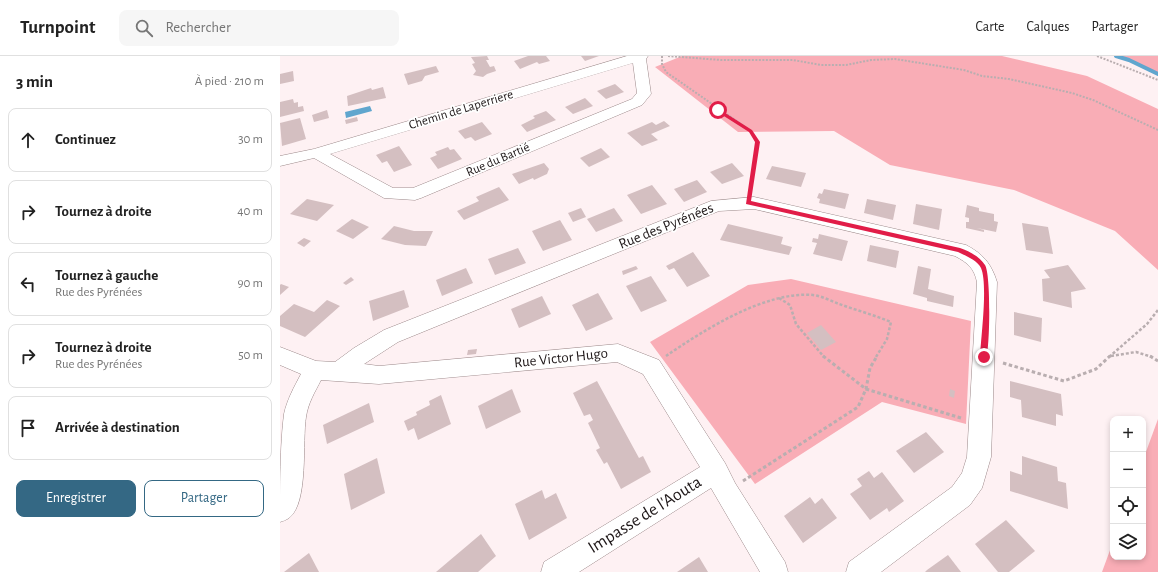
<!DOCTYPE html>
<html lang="fr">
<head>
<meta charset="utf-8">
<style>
  :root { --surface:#fff; --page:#f6f6f6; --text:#222; --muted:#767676; --line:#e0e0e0; --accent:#346884 }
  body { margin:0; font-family:"Alegreya Sans",sans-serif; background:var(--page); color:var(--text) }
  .controls { position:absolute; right:12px; bottom:12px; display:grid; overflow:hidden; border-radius:8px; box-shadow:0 2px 6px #0003 }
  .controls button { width:36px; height:36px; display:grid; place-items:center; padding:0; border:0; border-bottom:1px solid var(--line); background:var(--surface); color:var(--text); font:20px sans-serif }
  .stop { position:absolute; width:12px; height:12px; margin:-9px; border:3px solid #e11d48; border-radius:50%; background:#fff }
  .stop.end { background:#e11d48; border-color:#fff; box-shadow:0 1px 4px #0008 }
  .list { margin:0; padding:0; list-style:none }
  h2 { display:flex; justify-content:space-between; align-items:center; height:52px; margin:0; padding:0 16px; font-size:17px }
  h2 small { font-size:13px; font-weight:400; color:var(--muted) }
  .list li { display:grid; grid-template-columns:26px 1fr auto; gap:12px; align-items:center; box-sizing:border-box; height:64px; margin:0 8px 8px; padding:0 8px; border:1px solid var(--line); border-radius:8px }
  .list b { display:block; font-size:15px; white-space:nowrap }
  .list p { margin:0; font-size:13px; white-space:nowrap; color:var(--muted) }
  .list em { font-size:13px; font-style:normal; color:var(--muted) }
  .actions { display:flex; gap:8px; padding:12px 16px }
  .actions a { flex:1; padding:9px 0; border:1px solid var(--accent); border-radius:8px; text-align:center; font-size:14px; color:var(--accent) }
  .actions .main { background:var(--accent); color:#fff }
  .icon { flex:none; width:22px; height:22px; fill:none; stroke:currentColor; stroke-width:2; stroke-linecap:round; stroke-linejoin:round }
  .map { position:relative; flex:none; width:878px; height:516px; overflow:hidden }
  header { display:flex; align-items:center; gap:24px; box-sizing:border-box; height:56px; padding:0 20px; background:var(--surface); border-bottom:1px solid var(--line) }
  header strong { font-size:19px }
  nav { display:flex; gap:22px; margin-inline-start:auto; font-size:14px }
  .search { width:280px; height:36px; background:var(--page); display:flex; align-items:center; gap:10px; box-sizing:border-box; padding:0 14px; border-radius:8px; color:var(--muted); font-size:15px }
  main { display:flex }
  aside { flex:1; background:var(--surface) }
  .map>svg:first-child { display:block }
</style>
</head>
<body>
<header>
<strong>Turnpoint</strong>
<div class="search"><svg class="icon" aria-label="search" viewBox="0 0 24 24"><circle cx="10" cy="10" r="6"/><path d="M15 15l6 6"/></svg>Rechercher</div>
<nav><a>Carte</a><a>Calques</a><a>Partager</a></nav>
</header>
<main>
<aside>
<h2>3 min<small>À pied · 210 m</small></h2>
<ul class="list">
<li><svg class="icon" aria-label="ahead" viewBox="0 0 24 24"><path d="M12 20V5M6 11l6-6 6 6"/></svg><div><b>Continuez</b></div><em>30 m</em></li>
<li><svg class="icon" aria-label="right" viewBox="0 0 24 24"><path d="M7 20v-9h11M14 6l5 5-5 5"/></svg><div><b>Tournez à droite</b></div><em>40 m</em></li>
<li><svg class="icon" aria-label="left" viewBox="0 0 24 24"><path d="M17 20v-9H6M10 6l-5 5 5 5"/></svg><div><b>Tournez à gauche</b><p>Rue des Pyrénées</p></div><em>90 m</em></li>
<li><svg class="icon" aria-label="right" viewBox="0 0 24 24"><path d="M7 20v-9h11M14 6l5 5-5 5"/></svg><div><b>Tournez à droite</b><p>Rue des Pyrénées</p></div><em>50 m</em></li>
<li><svg class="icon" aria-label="arrive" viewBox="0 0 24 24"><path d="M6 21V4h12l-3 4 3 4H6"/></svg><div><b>Arrivée à destination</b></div></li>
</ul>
<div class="actions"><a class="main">Enregistrer</a><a>Partager</a></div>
</aside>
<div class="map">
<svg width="878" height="516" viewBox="0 0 878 516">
  <rect width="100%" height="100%" fill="#fef1f3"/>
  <g fill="#f9adb6">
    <polygon points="402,0 722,0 807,20 878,53 878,214 835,175 734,134 610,109 554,75 458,76 375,11"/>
    <polygon points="839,0 878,0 878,19"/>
    <polygon points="511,223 691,265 686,368 602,346 475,428 370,286 468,229"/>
    <polygon points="878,363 878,516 822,516 833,486 833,501 863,501 863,404"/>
  </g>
  <polygon fill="#60a6ce" points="90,50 92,55 66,62 65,56"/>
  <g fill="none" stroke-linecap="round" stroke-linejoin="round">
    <polyline stroke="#60a6ce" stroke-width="4" points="836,0 849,4 878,18"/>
  </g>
  <g fill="#d4bfc1">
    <polygon points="207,0 209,4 206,4 210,11 214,10 216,15 207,18 203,21 193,19 196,15 192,8 195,7 191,1"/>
    <polygon points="248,0 266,0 270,5 259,8 257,6 240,13 234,5"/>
    <polygon points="301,0 319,0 305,5"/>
    <polygon points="156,10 159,16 145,20 142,25 128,29 124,18"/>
    <polygon points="13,15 14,25 0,28 0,18"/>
    <polygon points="335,28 344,36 326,43 317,35"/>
    <polygon points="103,31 106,42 68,50 67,40 91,32 92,34"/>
    <polygon points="305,42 313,50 293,58 285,51"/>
    <polygon points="13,43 14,47 18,46 18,51 23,50 24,55 0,61 0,46"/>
    <polygon points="47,54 49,62 34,66 32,59"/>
    <polygon points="266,55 276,64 247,76 241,69 255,62 253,60"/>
    <polygon points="77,61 78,65 66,68 65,64"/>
    <polygon points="20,62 26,83 2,90 0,67"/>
    <polygon points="384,65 390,70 371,78 378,84 362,90 347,77 372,66 376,69"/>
    <polygon points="202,66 212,78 195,85 191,81 185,83 178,75"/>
    <polygon points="119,90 132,109 114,116 107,105 102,107 96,99"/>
    <polygon points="168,91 170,94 174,93 182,103 158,113 150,102 157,99 155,96"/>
    <polygon points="321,92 330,101 309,111 300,102"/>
    <polygon points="264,107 269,113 267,118 254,124 253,122 239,128 232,118"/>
    <polygon points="452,107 464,120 442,128 430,116"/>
    <polygon points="492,110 526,117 521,131 486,123"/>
    <polygon points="417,124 427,136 404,146 394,133"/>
    <polygon points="372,129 387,148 361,158 347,139"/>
    <polygon points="219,131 229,144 184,164 177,155 199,145 196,141"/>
    <polygon points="544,133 569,138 565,153 539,147 540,143 537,142 539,137 542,138"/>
    <polygon points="27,143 54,149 37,165 10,158"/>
    <polygon points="587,143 616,149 613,164 584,157"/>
    <polygon points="636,148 662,153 659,174 633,168"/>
    <polygon points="687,149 699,152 699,155 714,158 714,165 718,166 716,176 697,172 704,174 704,176 686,172 686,166 689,166 689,162 685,161"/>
    <polygon points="301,152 306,161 293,166 288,157"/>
    <polygon points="334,152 343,165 316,176 307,163"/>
    <polygon points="72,163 89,171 73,183 56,175"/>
    <polygon points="280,164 292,184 263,195 252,175"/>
    <polygon points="742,167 768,171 773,198 746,194"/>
    <polygon points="448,168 503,181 501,188 512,191 509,199 440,184"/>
    <polygon points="114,170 134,175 153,175 146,190 125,189 101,183"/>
    <polygon points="539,178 568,185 562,205 533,198 537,187 532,186 533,182 538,183"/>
    <polygon points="24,182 31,185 24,191 17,187"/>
    <polygon points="590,189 619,195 616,212 587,205"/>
    <polygon points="238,192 246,207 215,219 208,203"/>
    <polygon points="413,196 430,220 407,231 394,212 389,214 386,210"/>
    <polygon points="788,209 806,233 791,236 792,252 763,245 762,223 770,222 764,214"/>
    <polygon points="356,210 358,213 343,219 342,215"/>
    <polygon points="638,210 651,213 648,233 674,240 673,251 647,245 647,242 633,238"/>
    <polygon points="186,212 193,227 162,240 156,224"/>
    <polygon points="371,220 387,245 361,256 346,230"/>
    <polygon points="71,221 74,224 66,229 63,227"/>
    <polygon points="1,228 9,231 0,239 0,229"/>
    <polygon points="124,234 129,251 93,265 89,245"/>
    <polygon points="318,237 333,263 306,275 292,249"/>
    <polygon points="262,240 271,258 239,272 231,253"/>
    <polygon points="47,244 60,250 25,281 0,270 0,260 14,248 34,256"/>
    <polygon points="734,256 762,262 761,286 734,279"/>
    <polygon points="541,269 556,286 541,294 527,277"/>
    <polygon points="197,293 196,298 187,299 188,294"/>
    <polygon points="317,325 359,402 363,400 371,416 341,433 327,406 324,408 316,394 320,392 308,367 313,364 310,358 304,360 293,337"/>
    <polygon points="730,325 781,338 783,360 776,358 776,370 742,361 741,344 730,341"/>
    <polygon points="232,333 241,356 206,373 198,350"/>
    <polygon points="670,333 675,335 674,342 669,340"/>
    <polygon points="161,339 171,368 138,384 134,372 128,375 124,365 137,359 136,356 150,349 149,345"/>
    <polygon points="89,347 94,366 47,388 43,369"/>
    <polygon points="646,376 664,396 634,417 616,395"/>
    <polygon points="742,400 777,411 778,425 786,427 788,453 730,435 730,415 742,419"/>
    <polygon points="97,402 105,437 71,454 64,418"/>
    <polygon points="589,415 594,422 602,416 624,445 609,456 607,452 590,464 570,438 582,430 577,423"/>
    <polygon points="262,434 265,443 276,437 287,462 249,484 235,448"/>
    <polygon points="530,441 535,448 542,442 557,462 523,487 504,460"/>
    <polygon points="726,464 755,495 729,516 718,516 695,488"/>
    <polygon points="201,478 216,500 198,516 156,516"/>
    <polygon points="29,497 39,516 4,516"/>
    <polygon points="668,499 681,516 645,516 647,514"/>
    <polygon points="419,501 428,516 397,516"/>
  </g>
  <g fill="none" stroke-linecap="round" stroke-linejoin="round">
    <g stroke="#9c898a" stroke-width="1">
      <g id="street">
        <path d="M347 0H368L366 3 371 38 362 49 141 142 135 144 104 142 34 102 0 110V100L34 93ZM353 7 357 37 352 43 133 132H113L50 98Z"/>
        <path d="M474 141 686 189C703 198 711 207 717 226L711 401 702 432 690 449 601 516H566L569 506 672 431 682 417 687 401 697 226C694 212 688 207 675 200L474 153 439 155 118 286 84 308 99 310 338 288 379 304 445 407 455 427 505 506 508 516H480L431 432 299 516H261L264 506 420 411 363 318 337 306 99 328 41 324C35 336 28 347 26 361 22 384 29 447 9 462 6 464 3 465 0 466 0 433 0 388 4 358 7 344 14 331 21 318L0 309V291L36 305 55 306 74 292 104 274 431 145Z"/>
      </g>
    </g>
    <g stroke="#b9aeb0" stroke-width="2" stroke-dasharray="2 1.5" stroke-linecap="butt">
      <polyline points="382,0 382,8 386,16 471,75 478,86 470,132"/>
      <polyline points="388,0 441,4 513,4 541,9 566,9 591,4 615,3 684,14 702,20 729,23 792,37 813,44 878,74"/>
      <polyline points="817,0 878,24"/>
    </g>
    <g stroke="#b9aeb0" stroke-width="2.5" stroke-dasharray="3 2" stroke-linecap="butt">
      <polyline points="499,242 510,249 516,268 544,301"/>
      <path d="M386 300C424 274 485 235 533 239 542 240 551 245 559 248 576 254 594 259 611 266L607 283 596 301"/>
      <polyline points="831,300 856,296 872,301"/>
      <polyline points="829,301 867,268 878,254"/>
    </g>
    <g stroke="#b9aeb0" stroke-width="3" stroke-dasharray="3.5 2.5" stroke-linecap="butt">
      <polyline points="543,300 586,333 681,362"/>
      <polyline points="870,300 878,305"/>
      <polyline points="723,307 784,325 816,313 830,300"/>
      <polyline points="463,425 578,351 586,333 590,312 597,300"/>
    </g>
    <use href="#street" fill="#fff" fill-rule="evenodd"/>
  </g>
  <path fill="#e11d48" d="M436 53H439L472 74 480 86 471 145 680 192C689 195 700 201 705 209 711 218 710 292 706 303H701L700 301C701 281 708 228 701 212 697 204 686 200 678 196L466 148 475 86 469 76 436 55Z"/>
  <g text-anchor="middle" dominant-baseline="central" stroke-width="3.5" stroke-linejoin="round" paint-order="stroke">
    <g font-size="13" fill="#1f1819" stroke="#fff">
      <text transform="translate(181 54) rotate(-17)">Chemin de Laperriere</text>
      <text transform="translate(218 104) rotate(-23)">Rue du Bartié</text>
    </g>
    <g font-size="15" fill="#1f1819" stroke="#fff">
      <text transform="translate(386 170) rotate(-22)">Rue des Pyrénées</text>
      <text transform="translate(281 302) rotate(-6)">Rue Victor Hugo</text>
    </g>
    <g font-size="18" fill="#1f1819" stroke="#fff">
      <text transform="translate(365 459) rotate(-32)">Impasse de l'Aouta</text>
    </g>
  </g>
</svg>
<div class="controls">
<button>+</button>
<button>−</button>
<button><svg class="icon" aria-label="locate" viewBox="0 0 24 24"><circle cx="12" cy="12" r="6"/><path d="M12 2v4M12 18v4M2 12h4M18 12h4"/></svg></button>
<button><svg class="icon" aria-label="layers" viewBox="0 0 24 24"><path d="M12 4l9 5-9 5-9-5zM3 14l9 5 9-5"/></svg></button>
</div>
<div class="stop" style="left:438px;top:54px"></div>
<div class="stop end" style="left:704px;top:301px"></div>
</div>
</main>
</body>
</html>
